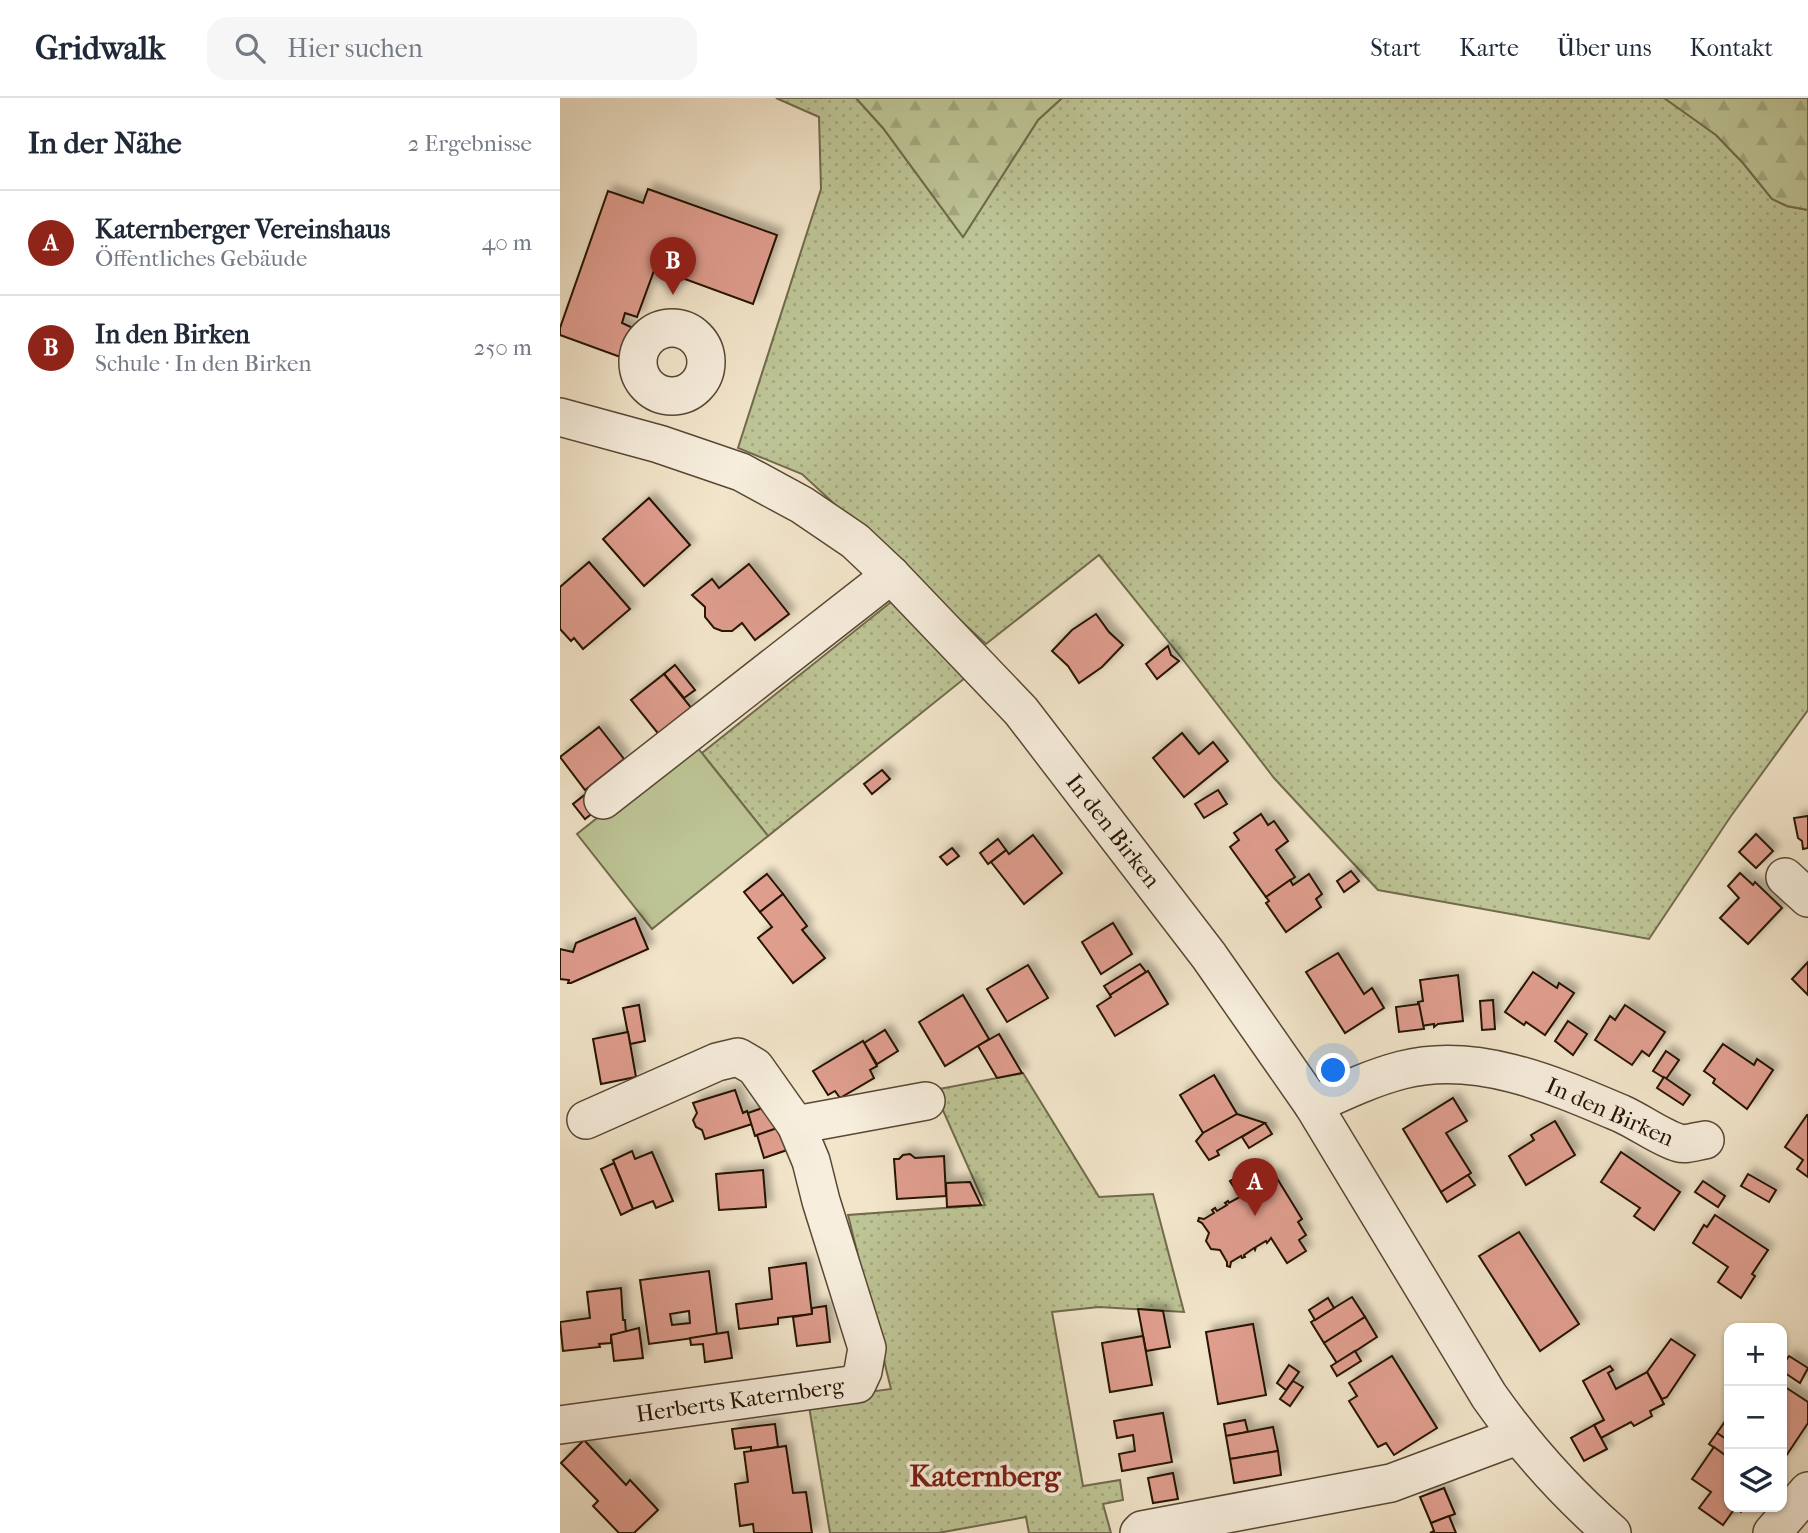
<!DOCTYPE html>
<html lang="de">
<head>
<meta charset="utf-8">
<style>
  :root { --surface:#fff; --page:#f6f6f7; --text:#1f2937; --muted:#747a83; --line:#e0e1e3; --accent:#8f2418 }
  body { margin:0; font-family:"IM FELL French Canon",serif; background:var(--page); color:var(--text) }
  .controls { position:absolute; right:21px; bottom:21px; display:grid; overflow:hidden; border-radius:14px; box-shadow:0 2px 5px #0004 }
  .controls button { width:63px; height:63px; display:grid; place-items:center; padding:0; border:0; border-bottom:2px solid var(--line); background:var(--surface); color:var(--text); font:35px sans-serif }
  .you { position:absolute; left:774px; top:973px; width:24px; height:24px; margin:-18px; border:5px solid #fff; border-radius:50%; background:#1a73e8; box-shadow:0 0 0 10px #1a73e833 }
  .badge { display:grid; place-items:center; width:46px; height:46px; border-radius:50%; background:var(--accent); color:#fff; font-size:23px; font-weight:700 }
  .pin { position:absolute; translate:-50% -58px; filter:drop-shadow(0 2px 4px #0008) }
  .pin::after { content:''; position:absolute; top:37px; width:24px; height:21px; background:inherit; clip-path:polygon(0 0,100% 0,50% 100%) }
  .list { margin:0; padding:0; list-style:none }
  h2 { display:flex; justify-content:space-between; align-items:center; height:91px; margin:0; padding:0 28px; font-size:30px }
  h2 small { font-size:23px; font-weight:400; color:var(--muted) }
  .list li { display:grid; grid-template-columns:46px 1fr auto; gap:21px; align-items:center; box-sizing:border-box; height:105px; padding:0 28px; border-top:2px solid var(--line) }
  .list b { display:block; font-size:26px; white-space:nowrap }
  .list p { margin:0; font-size:23px; white-space:nowrap; color:var(--muted) }
  .list em { font-size:23px; font-style:normal; color:var(--muted) }
  .icon { flex:none; width:38px; height:38px; fill:none; stroke:currentColor; stroke-width:2; stroke-linecap:round; stroke-linejoin:round }
  .map { position:relative; flex:none; width:1248px; height:1435px; overflow:hidden }
  header { display:flex; align-items:center; gap:42px; box-sizing:border-box; height:98px; padding:0 35px; background:var(--surface); border-bottom:2px solid var(--line) }
  header strong { font-size:33px }
  nav { display:flex; gap:38px; margin-inline-start:auto; font-size:24px }
  .search { width:490px; height:63px; background:var(--page); display:flex; align-items:center; gap:18px; box-sizing:border-box; padding:0 24px; border-radius:21px; color:var(--muted); font-size:26px }
  main { display:flex }
  aside { flex:1; background:var(--surface) }
  .map>svg:first-child { display:block }
</style>
</head>
<body>
<header>
<strong>Gridwalk</strong>
<div class="search"><svg class="icon" aria-label="search" viewBox="0 0 24 24"><circle cx="10" cy="10" r="6"/><path d="M15 15l6 6"/></svg>Hier suchen</div>
<nav><a>Start</a><a>Karte</a><a>Über uns</a><a>Kontakt</a></nav>
</header>
<main>
<aside>
<h2>In der Nähe<small>2 Ergebnisse</small></h2>
<ul class="list">
<li><span class="badge">A</span><div><b>Katernberger Vereinshaus</b><p>Öffentliches Gebäude</p></div><em>40 m</em></li>
<li><span class="badge">B</span><div><b>In den Birken</b><p>Schule · In den Birken</p></div><em>250 m</em></li>
</ul>
</aside>
<div class="map">
<svg width="1248" height="1435" viewBox="0 0 1248 1435">
  <defs>
    <pattern id="grass-dots" width="8" height="8" patternUnits="userSpaceOnUse" patternTransform="scale(1.75)"><rect width="8" height="8" fill="#bdc495"/><path d="M2 2h.1M6 6h.1" fill="none" stroke="#a2a77f" stroke-width="1.8" stroke-linecap="round"/></pattern>
    <pattern id="forest-firs" width="22" height="20" patternUnits="userSpaceOnUse" patternTransform="scale(1.75)"><rect width="22" height="20" fill="#bdc495"/><path d="M5 1l3.5 6h-7zM16 11l3.5 6h-7z" fill="#a2a77f"/></pattern>
    <filter id="shadow"><feDropShadow dx="6" dy="-6" stdDeviation="3.5" flood-color="#0004"/></filter>
  </defs>
  <rect width="100%" height="100%" fill="#f2e5ca"/>
  <filter id="stains"><feTurbulence type="fractalNoise" baseFrequency=".00286" numOctaves="4"/><feColorMatrix values="0 0 0 0 .2 0 0 0 0 .09 0 0 0 0 .02 0 0 0 .5 -.17"/></filter>
  <radialGradient id="worn" r=".72"><stop offset=".6" stop-color="#630" stop-opacity="0"/><stop offset="1" stop-color="#630" stop-opacity=".3"/></radialGradient>
  <g fill="url(#grass-dots)" stroke="#716b4c" stroke-width="2">
    <polygon points="216,0 296,0 323,30 403,139 478,22 502,0 1107,0 1156,37 1183,65 1212,101 1227,108 1248,112 1248,612 1171,718 1089,841 818,792 714,680 624,563 539,457 426,546 242,376 178,350 261,91 259,19"/>
    <polygon points="331,504 405,580 208,738 142,655"/>
    <polygon points="463,975 539,1099 593,1096 624,1214 539,1209 492,1214 523,1388 560,1382 563,1402 543,1406 551,1435 469,1435 466,1419 378,1435 270,1435 248,1302 331,1291 288,1117 425,1107 374,992"/>
  </g>
  <g fill="url(#forest-firs)" stroke="#716b4c" stroke-width="2">
    <polygon points="296,0 502,0 478,22 403,139 323,30"/>
    <polygon points="1104,0 1248,0 1248,112 1227,108 1212,101 1183,65 1156,37"/>
  </g>
  <polygon fill="#bdc495" stroke="#716b4c" stroke-width="2" points="133,644 208,738 92,831 17,736"/>
  <g fill="#df9d8e" stroke="#251202" stroke-width="2" fill-rule="evenodd" filter="url(#shadow)">
    <polygon points="88,91 217,137 193,206 95,170 77,219 65,215 62,225 73,230 63,260 0,237 0,230 48,93 83,105"/>
    <polygon points="89,400 130,447 84,488 43,441"/>
    <polygon points="29,464 70,511 23,551 14,540 11,543 0,531 0,489"/>
    <polygon points="189,466 229,516 195,542 182,525 172,533 162,533 154,530 145,519 145,509 132,497 152,481 159,490"/>
    <polygon points="536,516 549,534 563,547 542,569 519,585 508,568 492,553 512,532"/>
    <polygon points="608,548 611,557 619,563 597,581 586,566"/>
    <polygon points="115,567 135,592 124,600 104,576"/>
    <polygon points="104,576 133,612 101,639 71,602"/>
    <polygon points="39,629 64,661 25,692 0,659"/>
    <polygon points="622,635 639,656 653,644 668,663 624,699 593,660"/>
    <polygon points="322,672 330,681 312,696 304,686"/>
    <polygon points="658,692 667,706 644,720 635,706"/>
    <polygon points="27,695 39,710 25,721 13,706"/>
    <polygon points="701,716 708,727 714,723 728,743 716,752 735,779 706,799 670,749 679,742 674,735"/>
    <polygon points="1248,718 1248,750 1243,751 1242,743 1238,740 1234,720"/>
    <polygon points="1196,736 1213,753 1196,770 1179,754"/>
    <polygon points="473,737 502,775 464,806 431,764 446,752 449,756"/>
    <polygon points="438,741 446,752 428,766 420,755"/>
    <polygon points="392,750 399,758 387,767 380,759"/>
    <polygon points="791,773 799,783 784,794 777,783"/>
    <polygon points="1180,775 1193,787 1195,784 1222,810 1188,846 1160,820 1179,800 1168,788"/>
    <polygon points="207,776 223,796 200,814 184,794"/>
    <polygon points="749,776 762,796 756,801 761,809 726,834 706,805 709,803 706,799 730,782 733,787"/>
    <polygon points="223,796 247,828 242,832 265,860 233,885 198,840 212,829 200,814"/>
    <polygon points="75,820 88,851 11,885 8,885 9,882 0,881 0,851 13,854 16,845"/>
    <polygon points="553,825 572,856 541,876 522,844"/>
    <polygon points="778,855 804,896 812,890 824,910 785,935 746,874"/>
    <polygon points="1248,864 1248,897 1232,881"/>
    <polygon points="580,866 586,874 550,897 544,888"/>
    <polygon points="468,867 488,900 447,924 427,891"/>
    <polygon points="588,873 608,906 555,938 537,908 551,899 550,897"/>
    <polygon points="973,874 997,890 999,885 1014,895 985,937 966,924 964,927 945,914"/>
    <polygon points="898,877 903,923 878,926 874,929 874,926 861,928 858,904 863,903 860,882"/>
    <polygon points="403,897 429,941 385,968 359,924"/>
    <polygon points="933,902 935,931 922,932 920,903"/>
    <polygon points="859,906 864,931 839,934 836,909"/>
    <polygon points="79,907 85,943 70,946 63,910"/>
    <polygon points="1065,907 1105,934 1089,958 1082,953 1072,967 1035,942 1050,918 1055,922"/>
    <polygon points="1008,923 1027,936 1013,957 995,943"/>
    <polygon points="325,932 338,953 317,966 304,945"/>
    <polygon points="68,934 76,979 41,986 33,941"/>
    <polygon points="439,936 462,975 437,980 418,948"/>
    <polygon points="303,943 317,968 310,972 314,980 280,1000 275,993 268,997 253,973"/>
    <polygon points="1163,946 1194,967 1197,961 1213,972 1187,1011 1153,985 1155,981 1144,973"/>
    <polygon points="1106,953 1119,962 1106,981 1093,973"/>
    <polygon points="654,977 677,1016 643,1035 620,997"/>
    <polygon points="1104,979 1130,997 1123,1007 1097,990"/>
    <polygon points="175,992 183,1015 187,1013 192,1026 145,1041 142,1032 136,1029 133,1022 137,1015 133,1005"/>
    <polygon points="893,1000 907,1023 886,1035 911,1075 881,1094 843,1031"/>
    <polygon points="211,1007 219,1030 195,1038 188,1015"/>
    <polygon points="677,1016 705,1025 657,1053 659,1057 649,1062 636,1043 643,1035"/>
    <polygon points="1247,1017 1248,1017 1248,1079 1237,1071 1243,1062 1225,1049"/>
    <polygon points="995,1023 1015,1057 966,1087 949,1058 974,1042 971,1037"/>
    <polygon points="705,1025 712,1036 689,1050 682,1039"/>
    <polygon points="220,1029 227,1052 204,1060 197,1037"/>
    <polygon points="72,1053 75,1061 92,1054 113,1103 96,1110 93,1103 73,1111 53,1062"/>
    <polygon points="1061,1054 1120,1094 1094,1132 1074,1118 1080,1110 1041,1084"/>
    <polygon points="350,1056 355,1060 384,1058 386,1098 337,1101 334,1061 339,1061 343,1057"/>
    <polygon points="54,1065 73,1111 61,1117 41,1071"/>
    <polygon points="699,1066 708,1081 715,1077 742,1121 738,1124 746,1137 739,1142 746,1153 727,1165 711,1140 707,1145 706,1143 696,1149 695,1152 694,1150 684,1157 685,1159 682,1160 681,1158 671,1164 670,1169 667,1168 667,1164 660,1152 651,1151 646,1143 649,1135 642,1125 638,1123 639,1120 644,1121 654,1115 652,1112 655,1110 657,1113 667,1107 665,1105 668,1103 669,1105 680,1099 670,1083"/>
    <polygon points="203,1072 206,1109 159,1112 156,1076"/>
    <polygon points="1188,1076 1216,1092 1209,1104 1181,1088"/>
    <polygon points="908,1077 915,1087 887,1104 881,1094"/>
    <polygon points="1143,1083 1165,1098 1158,1109 1135,1094"/>
    <polygon points="410,1084 421,1107 387,1109 386,1085"/>
    <polygon points="1155,1117 1208,1152 1192,1176 1195,1178 1181,1200 1158,1184 1168,1169 1133,1145 1144,1127 1147,1129"/>
    <polygon points="959,1134 1019,1226 980,1253 919,1158"/>
    <polygon points="246,1165 252,1216 218,1220 218,1226 179,1231 176,1206 212,1201 209,1170"/>
    <path d="M149 1173 157 1237 89 1246 80 1182ZM129 1213 130 1225 112 1227 110 1216Z"/>
    <polygon points="61,1190 63,1222 65,1222 66,1235 51,1237 51,1245 39,1246 40,1249 3,1253 0,1224 30,1220 27,1194"/>
    <polygon points="792,1199 805,1219 764,1245 751,1224"/>
    <polygon points="768,1200 774,1210 755,1222 749,1212"/>
    <polygon points="266,1208 270,1244 237,1248 233,1219 252,1216 252,1210"/>
    <polygon points="578,1211 603,1213 610,1249 586,1253"/>
    <polygon points="805,1219 817,1239 777,1265 764,1245"/>
    <polygon points="693,1226 706,1297 658,1306 646,1234"/>
    <polygon points="79,1230 83,1260 54,1263 51,1237"/>
    <polygon points="168,1234 172,1260 145,1264 143,1246 131,1247 130,1240"/>
    <polygon points="583,1238 592,1287 550,1294 542,1245"/>
    <polygon points="1111,1241 1135,1257 1107,1299 1102,1301 1087,1274"/>
    <polygon points="795,1253 801,1263 777,1278 771,1268"/>
    <polygon points="832,1258 877,1330 834,1357 826,1345 818,1349 789,1303 797,1298 789,1285"/>
    <polygon points="1229,1258 1248,1270 1240,1285 1222,1273 1222,1268"/>
    <polygon points="729,1267 739,1274 726,1292 717,1285"/>
    <polygon points="1050,1268 1053,1272 1048,1275 1056,1291 1087,1274 1104,1306 1090,1313 1092,1318 1074,1328 1071,1324 1041,1340 1034,1327 1044,1322 1023,1283"/>
    <polygon points="733,1283 743,1289 730,1308 720,1301"/>
    <polygon points="1222,1287 1248,1304 1248,1325 1224,1361 1222,1360"/>
    <polygon points="603,1315 612,1364 562,1373 559,1356 575,1353 573,1337 557,1340 554,1323"/>
    <polygon points="685,1322 688,1334 666,1338 664,1326"/>
    <polygon points="1166,1322 1169,1324 1169,1343 1157,1335"/>
    <polygon points="215,1326 218,1349 191,1353 191,1349 175,1351 172,1331"/>
    <polygon points="1034,1327 1047,1351 1024,1363 1011,1340"/>
    <polygon points="713,1329 718,1353 670,1361 666,1338"/>
    <polygon points="1157,1335 1169,1343 1169,1360 1149,1346"/>
    <polygon points="24,1342 66,1387 70,1382 98,1412 74,1435 59,1435 33,1408 38,1403 1,1365"/>
    <polygon points="226,1348 233,1395 246,1394 252,1435 194,1435 193,1426 180,1428 175,1386 188,1384 184,1354"/>
    <polygon points="1154,1349 1169,1360 1169,1409 1185,1409 1181,1414 1175,1410 1163,1427 1139,1410 1151,1394 1132,1381"/>
    <polygon points="718,1353 721,1377 674,1385 670,1361"/>
    <polygon points="613,1375 618,1401 593,1405 588,1380"/>
    <polygon points="884,1390 895,1416 871,1425 860,1399"/>
    <polygon points="889,1418 896,1435 870,1435 874,1433 871,1425"/>
  </g>
  <g fill="none" stroke-linecap="round" stroke-linejoin="round">
    <g stroke="#584734" stroke-width="40">
      <g id="minor">
        <circle cx="112" cy="264" r="34"/>
        <path d="M0 319 99 346 181 374 242 407 295 443 331 477 461 613 649 858 753 1007 929 1298C965 1349 1005 1394 1052 1435"/>
        <polyline points="43,702 331,477"/>
        <polyline points="1225,779 1248,800"/>
        <path d="M753 1007C782 994 811 980 842 972 917 953 994 987 1062 1016 1080 1024 1101 1040 1119 1045 1126 1047 1137 1043 1145 1042"/>
        <polyline points="236,1027 366,1003"/>
        <polyline points="0,1327 297,1286 303,1273 307,1250 261,1103 251,1063 236,1027 195,969 178,959 157,964 26,1022"/>
        <polyline points="579,1435 582,1432 831,1385 957,1338"/>
        <polyline points="1212,1435 1248,1393"/>
      </g>
    </g>
    <use href="#minor" stroke="#f7eedd" stroke-width="37"/>
  </g>
  <g text-anchor="middle" dominant-baseline="central" stroke-width="7" stroke-linejoin="round" paint-order="stroke">
    <g font-size="23" fill="#251202" stroke="#f7eedd">
      <text transform="translate(553 733) rotate(52)">In den Birken</text>
      <text transform="translate(1050 1014) rotate(24)">In den Birken</text>
      <text transform="translate(180 1302) rotate(-8)">Herberts Katernberg</text>
    </g>
    <g font-size="30" font-weight="bold" fill="#7a1f14" stroke="#f7eedd">
      <text x="425" y="1378">Katernberg</text>
    </g>
  </g>
  <rect width="100%" height="100%" filter="url(#stains)"/>
  <rect width="100%" height="100%" fill="url(#worn)"/>
</svg>
<div class="controls">
<button>+</button>
<button>−</button>
<button><svg class="icon" aria-label="layers" viewBox="0 0 24 24"><path d="M12 4l9 5-9 5-9-5zM3 14l9 5 9-5"/></svg></button>
</div>
<div class="you"></div>
<div class="pin badge" style="left:695px;top:1118px">A</div>
<div class="pin badge" style="left:113px;top:197px">B</div>
</div>
</main>
</body>
</html>
